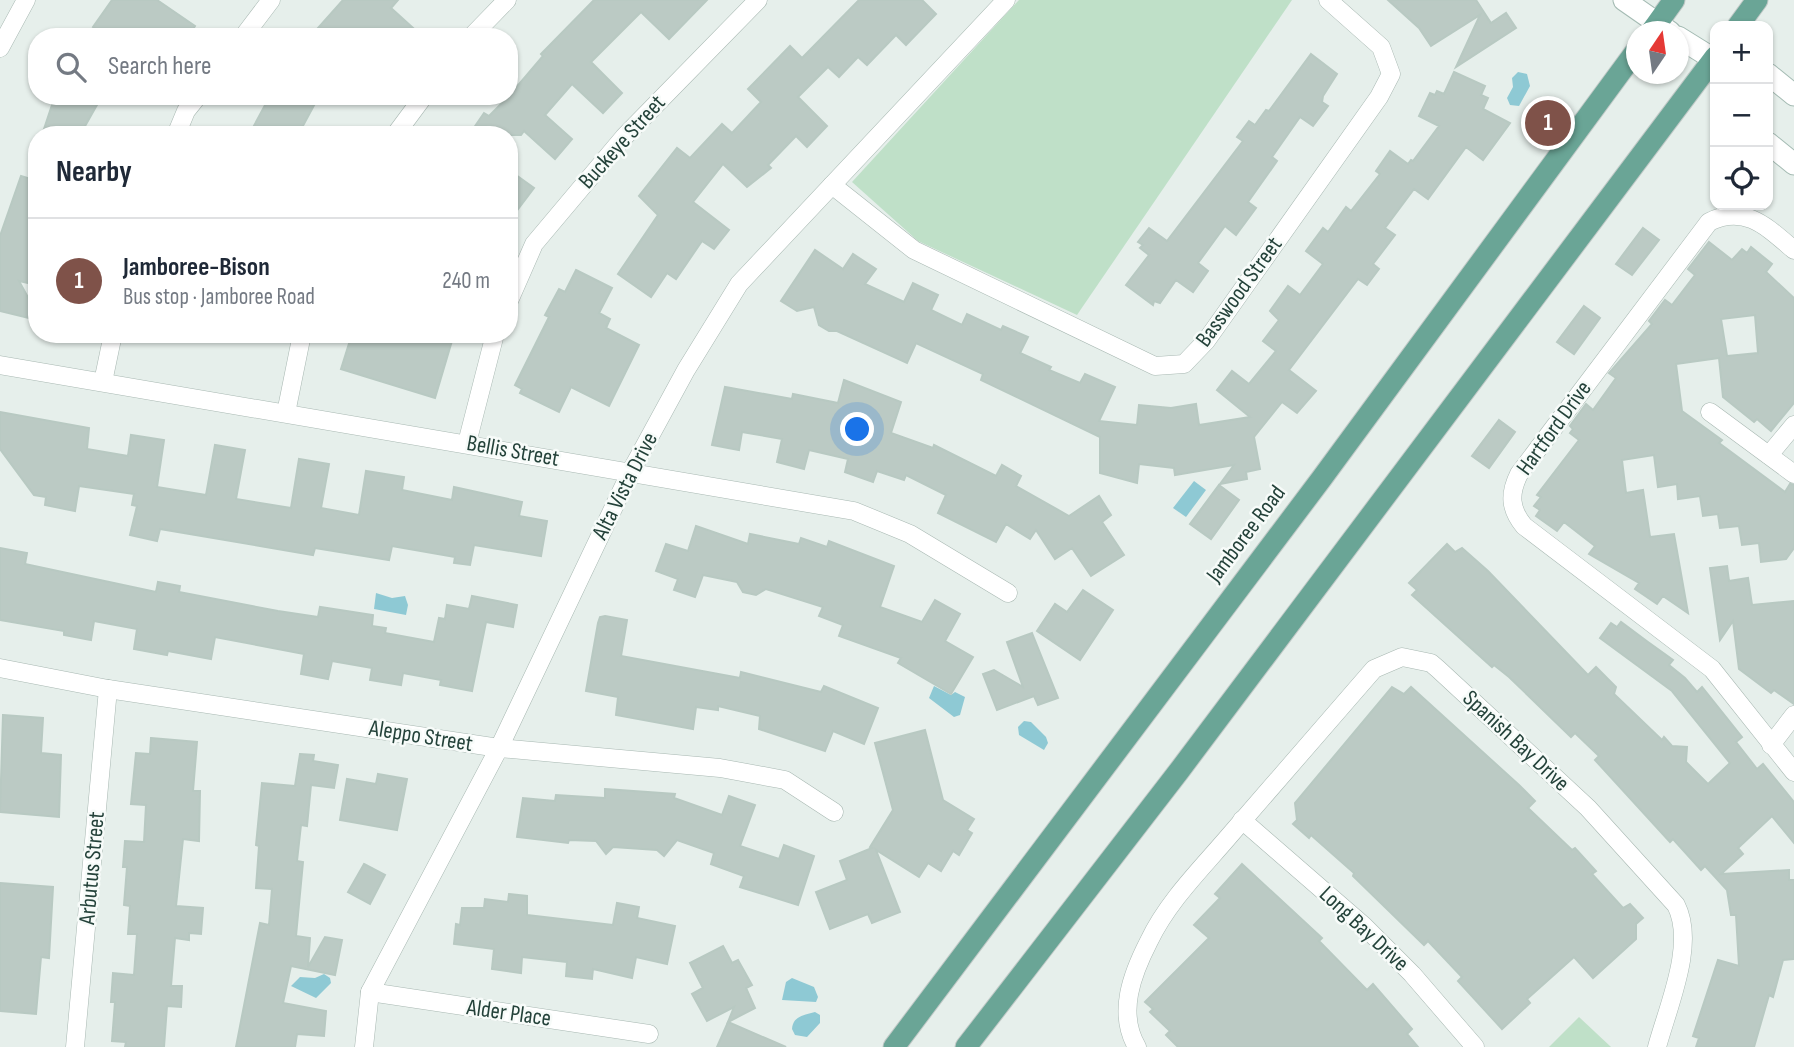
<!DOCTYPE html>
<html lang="en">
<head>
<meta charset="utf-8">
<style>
  :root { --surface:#fff; --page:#f2f2f3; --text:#1f2937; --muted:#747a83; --line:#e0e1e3; --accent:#7f5249 }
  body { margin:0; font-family:"Sofia Sans Condensed",sans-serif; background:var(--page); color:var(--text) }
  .controls { position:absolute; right:21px; top:21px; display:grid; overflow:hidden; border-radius:14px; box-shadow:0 2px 5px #0004 }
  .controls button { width:63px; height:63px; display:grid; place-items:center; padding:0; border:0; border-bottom:2px solid var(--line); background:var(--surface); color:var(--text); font:35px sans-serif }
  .compass { position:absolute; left:1626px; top:21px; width:63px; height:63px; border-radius:50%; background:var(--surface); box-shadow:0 2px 5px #0004; rotate:13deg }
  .you { position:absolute; left:858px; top:430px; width:24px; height:24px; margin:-18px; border:5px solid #fff; border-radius:50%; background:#1a73e8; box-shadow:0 0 0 10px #1a73e833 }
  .badge { display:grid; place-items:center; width:46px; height:46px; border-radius:50%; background:var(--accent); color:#fff; font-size:23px; font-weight:700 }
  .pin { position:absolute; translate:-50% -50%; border:4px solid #fff; box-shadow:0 2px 7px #0006 }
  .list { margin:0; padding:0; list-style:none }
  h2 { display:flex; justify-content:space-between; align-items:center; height:91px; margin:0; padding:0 28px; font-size:30px }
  h2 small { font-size:23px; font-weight:400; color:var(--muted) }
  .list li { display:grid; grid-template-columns:46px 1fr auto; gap:21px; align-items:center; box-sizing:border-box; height:126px; padding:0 28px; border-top:2px solid var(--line) }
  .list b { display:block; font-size:26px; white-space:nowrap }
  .list p { margin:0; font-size:23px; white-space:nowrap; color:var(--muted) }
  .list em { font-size:23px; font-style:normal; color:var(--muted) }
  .icon { flex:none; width:38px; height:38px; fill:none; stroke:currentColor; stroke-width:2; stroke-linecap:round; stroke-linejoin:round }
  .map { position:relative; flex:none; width:1794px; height:1047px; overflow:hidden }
  .search { position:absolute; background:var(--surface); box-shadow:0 2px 5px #0004; left:28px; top:28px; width:490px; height:77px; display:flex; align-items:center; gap:18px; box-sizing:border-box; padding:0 24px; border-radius:28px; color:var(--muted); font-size:26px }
  .panel { position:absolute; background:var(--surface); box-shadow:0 2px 5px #0004; left:28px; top:126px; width:490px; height:217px; border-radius:28px }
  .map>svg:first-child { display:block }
</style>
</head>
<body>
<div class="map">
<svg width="1794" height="1047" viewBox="0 0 1794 1047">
  <rect width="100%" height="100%" fill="#e6efeb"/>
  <g fill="#bfe0c8">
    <polygon points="1019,0 1292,0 1077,315 918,241 852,182"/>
    <polygon points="1579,1017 1611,1047 1549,1047"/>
  </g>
  <g fill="#8ec9d4">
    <polygon points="1518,72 1527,74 1530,86 1519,106 1510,105 1507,98 1513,87 1512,78"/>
    <polygon points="1194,481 1206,490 1186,517 1173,508"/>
    <polygon points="376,593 392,598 405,596 408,605 406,615 374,609"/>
    <polygon points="934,686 951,695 955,692 965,697 960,715 954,717 929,698"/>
    <polygon points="1024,721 1031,722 1046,737 1048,743 1044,750 1019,735 1018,727"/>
    <polygon points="324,974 330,978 331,983 316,998 291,986 300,977 315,978"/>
    <polygon points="792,978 814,987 818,997 816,1002 782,1000 786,982"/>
    <path d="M815 1012 820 1015V1023L807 1037 795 1035 792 1029C793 1016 804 1015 815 1012Z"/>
  </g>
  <g fill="#bbcac4" stroke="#b8c9c2" stroke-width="2" fill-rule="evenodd">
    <polygon points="112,0 157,0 195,26 188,37 151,37 139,29 134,37 107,37 93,27"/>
    <polygon points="343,0 398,0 391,8 423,37 310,37"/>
    <polygon points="594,0 707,0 669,39 641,12 591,62 622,93 603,113 572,84 545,115 572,139 555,159 524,131 521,135 469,135 484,113 489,116 509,96 543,56 541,54"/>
    <polygon points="859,0 922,0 936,14 906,45 896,35 867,65 858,57 839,77 828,67 798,97 827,126 807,147 796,136 768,165 771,168 747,187 723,164 693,202 729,230 714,249 702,241 676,279 667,273 651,297 618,274 658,215 639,196 677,148 690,158 722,124 732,133 761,102 748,89 790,46 802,58"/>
    <polygon points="1388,0 1476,0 1491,23 1506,13 1516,28 1456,67 1480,15 1431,46 1419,28"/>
    <polygon points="1311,54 1337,74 1323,96 1322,102 1328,106 1313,126 1300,117 1272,157 1277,161 1248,202 1256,208 1236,235 1225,226 1198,263 1208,271 1193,292 1176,280 1160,303 1154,301 1153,305 1126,285 1149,255 1140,248 1143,245 1138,242 1149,228 1167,241 1243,141 1237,137 1249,121 1255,125 1266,110 1269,111"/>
    <polygon points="1454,72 1485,86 1481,95 1488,98 1483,109 1510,123 1483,160 1466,147 1428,199 1414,189 1385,228 1395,235 1373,264 1379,269 1367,285 1358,279 1289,370 1316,391 1297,413 1282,402 1254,437 1260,469 1246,472 1247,479 1220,484 1234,465 1175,475 1174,468 1139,464 1137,483 1100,473 1100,437 981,380 983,374 916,343 907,363 837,331 829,331 819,325 814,307 797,311 781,301 815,250 843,269 853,254 876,269 865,284 904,302 913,283 938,295 931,310 962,325 967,314 1001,330 1003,326 1028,337 1020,353 1051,367 1049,370 1080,383 1085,374 1115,387 1099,421 1137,425 1139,405 1171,408 1196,404 1199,425 1250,417 1217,390 1232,371 1249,384 1276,351 1263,341 1279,320 1270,311 1288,286 1300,295 1323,264 1306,251 1323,228 1328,232 1346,207 1351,211 1380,174 1376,171 1390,151 1408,164 1411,160 1413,161 1439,126 1419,116 1430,93 1435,95 1437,91 1444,94"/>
    <polygon points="55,96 102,96 80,135 42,135"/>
    <polygon points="270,96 319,96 298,135 249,135"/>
    <polygon points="509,170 534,188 509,221"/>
    <polygon points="21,176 37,181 37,285 19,281 37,314 37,320 0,311 0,236"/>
    <polygon points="1643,228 1659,240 1632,275 1616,264"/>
    <path d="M1709 242 1732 260 1742 249 1747 253 1751 247 1772 264 1766 272 1794 298V403L1771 431 1757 419 1754 422 1723 397 1719 358 1676 364 1682 411 1722 440 1719 443 1785 492 1790 484 1794 485V548L1786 559 1761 562 1759 543 1742 545 1739 526 1720 528 1718 514 1703 516 1700 496 1678 499 1677 484 1658 487 1654 455 1622 460 1626 493 1643 490 1650 537 1674 534 1688 613 1663 596 1657 604 1635 589 1639 583 1589 554 1595 546 1564 522 1557 531 1536 516 1540 510 1534 506 1541 497 1537 495 1579 440 1570 433 1573 429 1570 426 1586 404 1593 410 1616 378 1609 373 1652 324 1649 321 1665 300 1672 305 1695 275 1688 269ZM1755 315 1758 353 1727 356 1721 319Z"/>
    <polygon points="576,270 612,288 599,313 610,319 606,328 639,345 609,406 571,387 559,412 520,393 522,389 515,385 549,317 545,315 559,289 565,292"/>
    <polygon points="1584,306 1600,318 1574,354 1557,342"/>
    <polygon points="352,334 454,334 435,398 341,369"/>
    <polygon points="844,380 901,402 891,433 933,448 934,445 996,476 1002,465 1021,476 1016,486 1069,516 1099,496 1111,515 1102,522 1124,555 1091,576 1072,548 1055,559 1036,530 1030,539 1006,524 996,542 938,513 946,495 906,475 904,480 877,471 873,482 845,472 848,459 809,450 804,469 777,462 782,439 742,432 739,450 712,445 725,387 792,399 793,394 838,403"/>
    <polygon points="0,412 89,428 87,449 128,456 131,435 164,440 157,487 206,495 215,445 245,450 236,499 291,508 299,459 329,464 321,508 359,515 366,471 404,477 402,490 452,500 454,487 522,502 519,516 547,521 541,556 474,545 470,565 454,563 455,557 392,546 389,560 315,548 313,555 160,529 157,541 130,535 137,506 132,505 134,494 79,486 75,511 45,505 46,497 34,495 0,449"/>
    <polygon points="1499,420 1515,432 1489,468 1472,456"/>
    <polygon points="1219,485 1239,500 1211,539 1190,524"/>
    <polygon points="696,526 748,544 750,534 799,544 801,538 827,547 829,541 894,566 880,607 922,622 935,600 960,614 945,641 973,657 951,694 898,663 901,658 839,636 843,625 819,616 823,607 766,589 756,595 743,592 737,582 703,575 695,597 674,590 678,579 656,571 666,544 688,551"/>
    <polygon points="1447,544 1455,552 1462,548 1488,571 1588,675 1596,667 1616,687 1614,694 1662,740 1664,737 1672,746 1687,747 1686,762 1708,784 1730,763 1672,691 1600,638 1611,623 1617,627 1621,622 1648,642 1673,660 1669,665 1685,678 1697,692 1702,687 1742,737 1736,742 1757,769 1763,764 1794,802 1794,843 1772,816 1738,848 1743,854 1721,874 1789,870 1789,880 1794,880 1794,959 1783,960 1773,997 1769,995 1754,1047 1696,1047 1699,1038 1693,1036 1718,960 1739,966 1736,915 1731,915 1727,890 1705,866 1701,870 1673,839 1670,842 1595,760 1599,756 1575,733 1571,737 1509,677 1494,665 1492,667 1412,595 1417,590 1409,583"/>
    <polygon points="0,548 27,553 25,564 156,592 158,582 180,586 179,592 278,611 318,617 320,607 373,615 372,626 386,628 385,633 434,642 439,618 445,619 447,605 469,609 472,596 517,605 513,627 486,622 472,691 440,685 441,680 403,673 401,685 370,680 372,668 332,661 328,679 301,674 304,654 215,637 211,659 168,651 167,655 134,649 137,629 94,621 91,640 64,635 64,631 0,620"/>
    <polygon points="1727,566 1729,581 1748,578 1752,605 1794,601 1794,704 1774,690 1771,693 1739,669 1733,621 1720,640 1710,568"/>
    <polygon points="1083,590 1113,610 1080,660 1037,631 1055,604 1067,612"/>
    <polygon points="605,616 627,620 621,656 740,678 741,672 821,692 824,686 878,708 864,744 833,731 825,751 759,729 760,716 718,706 718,710 696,707 693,729 616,715 618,697 586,691 598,623 600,617"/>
    <polygon points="1032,633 1058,698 1038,705 1034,696 997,710 983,674 994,670 1023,687 1007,642"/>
    <polygon points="1392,687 1404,694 1411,687 1519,785 1535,801 1528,808 1572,850 1575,848 1596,871 1592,874 1623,908 1630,904 1643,918 1636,924 1636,939 1593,978 1574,957 1527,999 1530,1003 1502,1029 1458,981 1462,977 1428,941 1424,945 1353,876 1354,873 1311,835 1309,838 1293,824 1297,820 1295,803"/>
    <polygon points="3,715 43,718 41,753 61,755 59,817 0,812"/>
    <polygon points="925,730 943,800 974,819 967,830 972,833 959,855 953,851 941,871 928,863 919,877 876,850 900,912 872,923 868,914 830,929 816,892 847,880 840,861 872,848 870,847 893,810 875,743"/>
    <polygon points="151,738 197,742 193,791 200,791 199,841 183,839 176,906 203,908 201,934 189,933 189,940 175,938 171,986 182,986 181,1007 167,1006 164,1047 125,1047 126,1042 112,1041 115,1002 111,1002 113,973 134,975 137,934 128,934 130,906 124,905 127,867 123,867 125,841 144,842 146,805 131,804 136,753 150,754"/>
    <polygon points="300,754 314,755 313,761 338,765 334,788 311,785 307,826 301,825 297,861 303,862 296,936 310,938 308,967 325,937 342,940 335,975 291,966 283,1003 326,1011 324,1036 297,1034 295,1047 236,1047 260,923 269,925 272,889 256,888 259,846 256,845 262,783 295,786"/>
    <polygon points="378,774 407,779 397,830 340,820 347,779 376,784"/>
    <polygon points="605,789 675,794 674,798 722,815 729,796 755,805 740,846 779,859 784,845 814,856 798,905 740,887 744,876 711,864 714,853 677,840 664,856 657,850 613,847 606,854 596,841 569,840 568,843 517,837 523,798 555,801 556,795 605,798"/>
    <polygon points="364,864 385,875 370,904 348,892"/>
    <polygon points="1242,864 1322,938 1319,941 1367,990 1373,984 1412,1029 1407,1034 1418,1047 1178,1047 1166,1035 1170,1031 1150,1012 1153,1009 1145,1002 1209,938 1194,925 1220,898 1215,894"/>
    <polygon points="0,883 53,887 49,958 41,957 36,1014 0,1011"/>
    <polygon points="509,894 527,896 527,915 613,925 617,903 639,907 637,918 675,926 667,964 636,957 632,978 593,969 592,979 566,976 567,962 522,957 521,973 492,969 494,949 454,944 456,924 460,925 462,908 484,908 485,899 508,902"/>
    <polygon points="723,946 732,963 738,960 752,985 746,988 755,1008 728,1022 734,1007 707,1021 692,994 703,988 690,963"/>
    <polygon points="728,1022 786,1047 717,1047"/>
  </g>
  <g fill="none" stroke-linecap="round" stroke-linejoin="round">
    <g stroke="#a8b8b2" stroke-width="19">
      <g id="street">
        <polyline points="243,37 271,0"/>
        <polyline points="471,37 507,0"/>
        <polyline points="0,48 26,0"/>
        <polyline points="176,135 186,111 198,96"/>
        <polyline points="395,135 424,96"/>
        <polyline points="832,185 914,250 1155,366 1184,364 1206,341 1379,97 1391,74 1381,47 1328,0"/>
        <path d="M1794 250C1767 227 1745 204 1709 222L1519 474C1509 494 1510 509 1524 526L1712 669 1794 772"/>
        <polyline points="509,301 534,244 624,137 758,0"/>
        <polyline points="0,365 854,511 910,534 1008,593"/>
        <polyline points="103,382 113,334"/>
        <polyline points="1710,412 1794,474"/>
        <polyline points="286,413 302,334"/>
        <polyline points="467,443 495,334"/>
        <polyline points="1769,455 1794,425"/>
        <polyline points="0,668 108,689 499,748 720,768 785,780 834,812"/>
        <polyline points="1771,745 1794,715"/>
        <polyline points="1242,820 1364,926 1412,974 1475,1047"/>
        <polyline points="370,992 649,1034"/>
        <polyline points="75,1047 108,689"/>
        <polyline points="364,1047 370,992 499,748 631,471 686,370 739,284 1006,0"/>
        <path d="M1137 1047C1117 1013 1132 974 1149 941 1168 901 1202 868 1230 835 1278 779 1326 724 1374 669L1402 657 1431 663 1438 669 1588 808 1676 905C1696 944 1668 1006 1657 1047"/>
      </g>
    </g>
    <g stroke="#a4bbb3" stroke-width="23">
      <g id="secondary">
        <polyline points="1624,0 1670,32"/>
        <polyline points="1678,37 1715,60"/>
        <polyline points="1768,74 1794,95"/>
        <polyline points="1768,143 1794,164"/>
      </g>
    </g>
    <g stroke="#c2cac8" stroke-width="23">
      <g id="primary">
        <polyline points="1738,26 1757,0"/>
        <polyline points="1651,32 1674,0"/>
        <polyline points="894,1047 1322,478 1636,51"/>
        <polyline points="966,1047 1179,771 1715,57"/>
      </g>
    </g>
    <use href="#street" stroke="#fff" stroke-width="18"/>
    <use href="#secondary" stroke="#fff" stroke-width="21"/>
    <use href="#primary" stroke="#6aa596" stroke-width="21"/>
  </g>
  <g text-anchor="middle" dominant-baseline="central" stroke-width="5" stroke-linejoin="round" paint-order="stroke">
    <g font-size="23" fill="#24423a" stroke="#f7fbf9">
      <text transform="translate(622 142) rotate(-48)">Buckeye Street</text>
      <text transform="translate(1239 292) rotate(-54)">Basswood Street</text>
      <text transform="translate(1554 428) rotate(-54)">Hartford Drive</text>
      <text transform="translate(513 451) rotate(10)">Bellis Street</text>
      <text transform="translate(625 486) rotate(-63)">Alta Vista Drive</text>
      <text transform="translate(1246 534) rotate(-53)">Jamboree Road</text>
      <text transform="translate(421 736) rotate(9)">Aleppo Street</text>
      <text transform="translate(1516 741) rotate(43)">Spanish Bay Drive</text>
      <text transform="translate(92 868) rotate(-85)">Arbutus Street</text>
      <text transform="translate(1364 929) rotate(43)">Long Bay Drive</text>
      <text transform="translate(509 1013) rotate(8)">Alder Place</text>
    </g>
  </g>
</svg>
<div class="controls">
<button>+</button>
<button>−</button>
<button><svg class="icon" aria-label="locate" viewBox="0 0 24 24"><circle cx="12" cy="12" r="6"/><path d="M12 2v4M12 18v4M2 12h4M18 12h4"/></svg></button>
</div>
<svg class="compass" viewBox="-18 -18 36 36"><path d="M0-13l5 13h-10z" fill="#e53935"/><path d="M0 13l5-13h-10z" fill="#747a83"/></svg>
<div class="you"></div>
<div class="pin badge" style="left:1548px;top:123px">1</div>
<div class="search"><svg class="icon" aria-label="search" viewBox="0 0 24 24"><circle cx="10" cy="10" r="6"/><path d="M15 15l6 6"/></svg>Search here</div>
<section class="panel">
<h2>Nearby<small></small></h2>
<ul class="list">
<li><span class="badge">1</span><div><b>Jamboree-Bison</b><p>Bus stop · Jamboree Road</p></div><em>240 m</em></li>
</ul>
</section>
</div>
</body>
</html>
